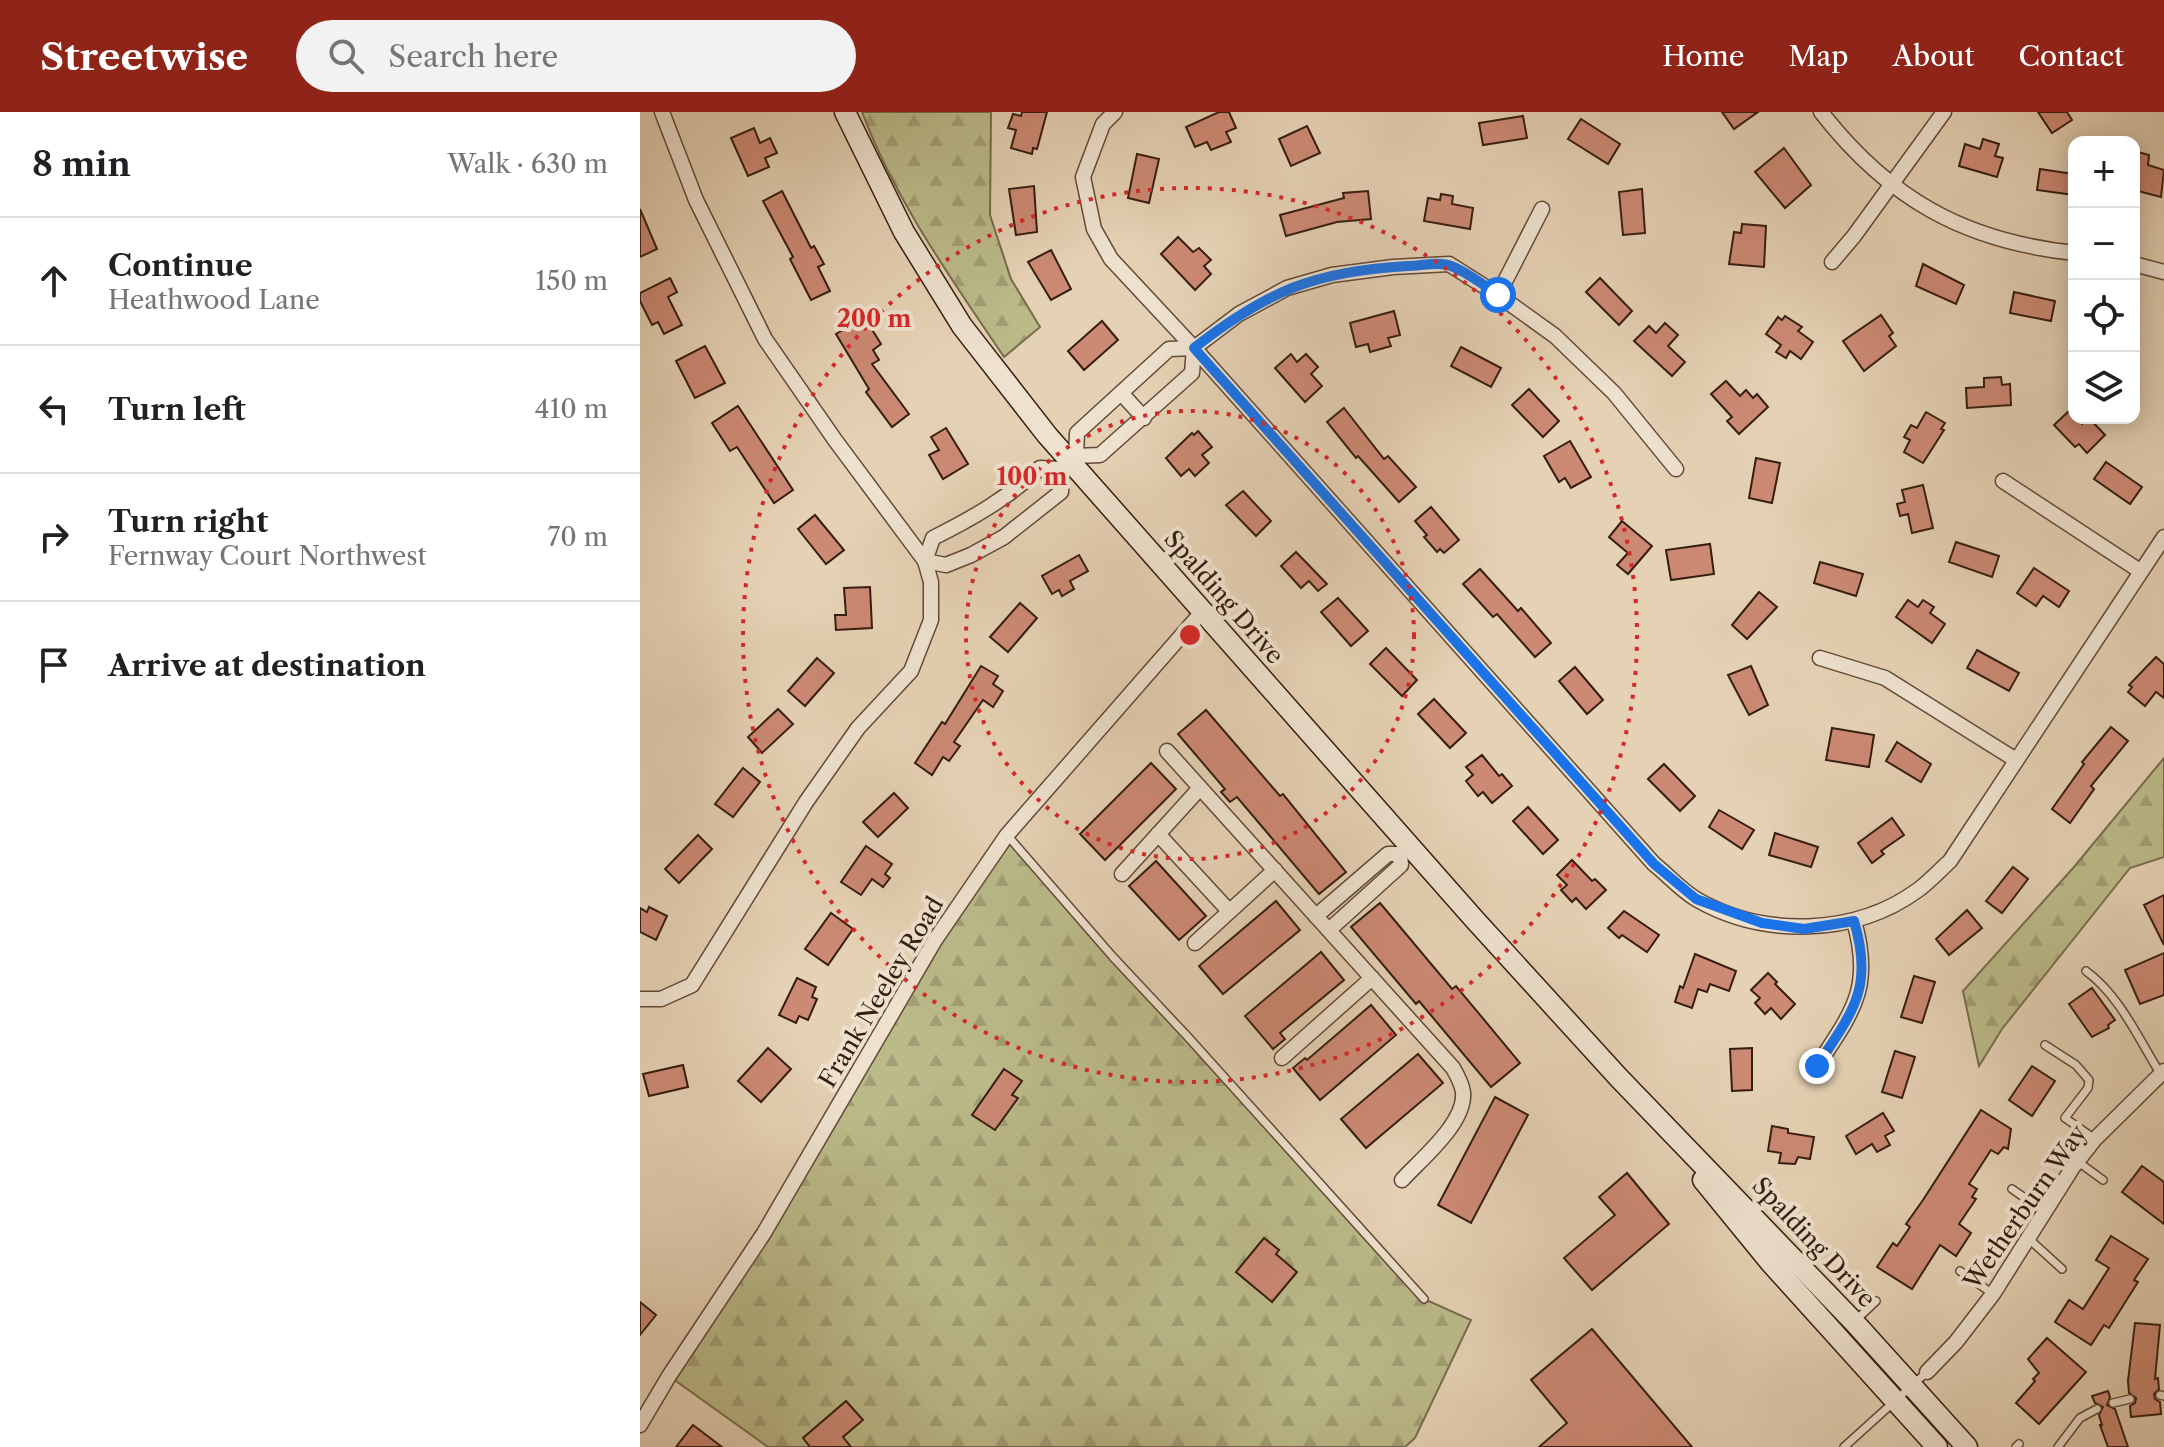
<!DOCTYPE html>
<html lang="en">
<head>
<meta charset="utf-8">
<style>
  :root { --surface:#fff; --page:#f2f2f2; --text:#202124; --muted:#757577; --line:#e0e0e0; --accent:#8f2418 }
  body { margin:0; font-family:"Libre Caslon Text",serif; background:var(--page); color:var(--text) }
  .controls { position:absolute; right:24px; top:24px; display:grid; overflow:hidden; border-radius:16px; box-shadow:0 4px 20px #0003 }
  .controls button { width:72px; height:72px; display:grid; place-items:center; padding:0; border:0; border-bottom:2px solid var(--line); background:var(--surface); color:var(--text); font:40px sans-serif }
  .stop { position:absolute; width:24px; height:24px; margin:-18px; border:6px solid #1a73e8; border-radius:50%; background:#fff }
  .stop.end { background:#1a73e8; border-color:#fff; box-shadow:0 2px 8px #0008 }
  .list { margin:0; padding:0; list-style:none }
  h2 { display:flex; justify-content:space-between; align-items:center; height:104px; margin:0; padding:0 32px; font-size:34px }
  h2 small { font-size:26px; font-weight:400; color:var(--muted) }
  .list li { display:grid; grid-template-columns:52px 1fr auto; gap:24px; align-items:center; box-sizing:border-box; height:128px; padding:0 32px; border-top:2px solid var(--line) }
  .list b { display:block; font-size:30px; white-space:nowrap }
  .list p { margin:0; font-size:26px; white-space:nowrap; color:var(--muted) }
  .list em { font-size:26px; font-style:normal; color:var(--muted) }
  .icon { flex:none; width:44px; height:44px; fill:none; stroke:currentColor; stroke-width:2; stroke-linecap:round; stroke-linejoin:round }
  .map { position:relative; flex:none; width:1524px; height:1335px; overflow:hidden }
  header { display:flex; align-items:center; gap:48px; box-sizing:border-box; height:112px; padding:0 40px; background:var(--accent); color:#fff }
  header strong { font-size:38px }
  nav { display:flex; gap:44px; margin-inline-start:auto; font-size:28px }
  .search { width:560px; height:72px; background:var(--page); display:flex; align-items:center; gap:20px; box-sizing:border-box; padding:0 28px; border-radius:44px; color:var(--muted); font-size:30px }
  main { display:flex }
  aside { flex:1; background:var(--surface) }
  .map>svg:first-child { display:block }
</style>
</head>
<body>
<header>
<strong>Streetwise</strong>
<div class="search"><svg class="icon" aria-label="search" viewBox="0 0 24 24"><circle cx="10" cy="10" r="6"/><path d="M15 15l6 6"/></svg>Search here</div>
<nav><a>Home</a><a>Map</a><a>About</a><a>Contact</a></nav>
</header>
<main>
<aside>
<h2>8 min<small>Walk · 630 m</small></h2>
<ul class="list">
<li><svg class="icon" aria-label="ahead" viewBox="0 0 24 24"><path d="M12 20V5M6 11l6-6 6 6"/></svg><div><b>Continue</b><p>Heathwood Lane</p></div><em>150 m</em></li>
<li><svg class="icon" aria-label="left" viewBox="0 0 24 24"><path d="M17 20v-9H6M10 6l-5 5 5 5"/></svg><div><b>Turn left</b></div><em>410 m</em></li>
<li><svg class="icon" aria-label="right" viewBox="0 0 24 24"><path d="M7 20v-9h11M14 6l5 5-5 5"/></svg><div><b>Turn right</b><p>Fernway Court Northwest</p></div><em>70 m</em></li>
<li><svg class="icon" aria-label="arrive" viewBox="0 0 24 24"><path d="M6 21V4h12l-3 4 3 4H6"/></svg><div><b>Arrive at destination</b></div></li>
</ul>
</aside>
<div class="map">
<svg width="1524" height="1335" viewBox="0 0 1524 1335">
  <defs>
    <pattern id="forest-firs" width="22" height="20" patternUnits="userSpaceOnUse" patternTransform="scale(2)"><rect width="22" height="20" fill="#bbba89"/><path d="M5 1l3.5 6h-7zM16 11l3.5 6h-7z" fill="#a19f75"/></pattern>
  </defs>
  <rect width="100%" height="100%" fill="#e5d1b4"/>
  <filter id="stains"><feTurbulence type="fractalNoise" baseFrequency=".0025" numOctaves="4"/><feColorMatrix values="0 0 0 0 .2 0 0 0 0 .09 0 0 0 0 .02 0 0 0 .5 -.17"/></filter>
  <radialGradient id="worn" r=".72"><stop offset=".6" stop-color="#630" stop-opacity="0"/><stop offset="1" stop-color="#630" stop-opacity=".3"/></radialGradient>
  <g fill="url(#forest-firs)" stroke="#786c4c" stroke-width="2">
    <path d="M222 0H351L350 103 371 167 400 215 364 245C312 168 255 88 222 0Z"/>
    <polygon points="1524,646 1524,745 1490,756 1362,917 1339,954 1323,879 1434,755"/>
    <polygon points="367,723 784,1187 831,1208 775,1326 765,1335 128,1335 29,1264"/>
  </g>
  <g fill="#cc8974" stroke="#351d0f" stroke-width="2">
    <polygon points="382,0 407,0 397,37 393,36 392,42 371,36 376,18 368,16 373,2 381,4"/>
    <polygon points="579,0 589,0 596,16 586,20 591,30 571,38 567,30 555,35 546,15"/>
    <polygon points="1082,0 1118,0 1094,17"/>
    <polygon points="1398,0 1427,0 1432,8 1412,21"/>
    <polygon points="883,4 887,26 843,33 839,11"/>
    <polygon points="941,7 980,32 968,52 928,27"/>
    <polygon points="667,14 680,41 651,54 639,27"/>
    <polygon points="114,16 120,31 130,26 137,41 125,46 129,55 108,64 91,26"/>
    <polygon points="1343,27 1359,32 1355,44 1363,46 1357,65 1319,54 1325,32 1340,37"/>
    <polygon points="1144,36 1171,73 1145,96 1115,60"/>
    <polygon points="1494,39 1509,43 1508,53 1524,58 1521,85 1494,78"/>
    <polygon points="497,42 519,47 509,91 488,86"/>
    <polygon points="1400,57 1434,62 1434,83 1397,78"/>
    <polygon points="394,74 397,120 376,123 369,77"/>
    <polygon points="1002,77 1005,121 983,123 979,80"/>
    <polygon points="142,79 171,136 174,134 184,152 178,155 190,179 171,188 150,147 153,145 123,89"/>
    <polygon points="728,79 731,107 697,110 646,124 640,103 704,86 703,81"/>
    <polygon points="801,82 813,84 812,92 833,96 830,117 784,109 788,86 800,88"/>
    <polygon points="0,97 17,137 0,145"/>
    <polygon points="1102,112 1126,114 1124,155 1089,152 1094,120 1101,121"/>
    <polygon points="538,125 553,140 559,136 571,148 564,154 571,162 555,178 521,142"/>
    <polygon points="411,138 431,177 411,188 388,150"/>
    <polygon points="1283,152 1324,173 1316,192 1276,174"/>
    <polygon points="30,166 37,180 28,185 42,213 24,222 18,210 12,213 0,189 0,181"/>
    <polygon points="960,166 992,199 979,213 946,180"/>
    <polygon points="1374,180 1415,189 1411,209 1370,201"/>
    <polygon points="754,199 760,223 748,226 751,234 730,240 728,232 716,235 710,211"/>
    <polygon points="1241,203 1253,221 1249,224 1256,234 1224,259 1203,229"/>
    <polygon points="1145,204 1162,215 1158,219 1173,230 1161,247 1150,239 1146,246 1136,240 1141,233 1126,222 1138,205 1142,208"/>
    <polygon points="219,208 223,214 228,211 241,232 233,238 239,248 232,252 269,302 252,315 226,280 229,277 196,222"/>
    <polygon points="462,209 478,228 444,258 428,239"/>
    <polygon points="1025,211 1038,223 1028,234 1045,250 1032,264 994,229 1009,214 1016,221"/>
    <polygon points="65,234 85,271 55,286 36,249"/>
    <polygon points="821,235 861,256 851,275 811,254"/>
    <polygon points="651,242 657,250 666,242 678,255 671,262 682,274 665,290 635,256"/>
    <polygon points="1361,265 1362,273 1370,272 1371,293 1327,296 1326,276 1344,275 1344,266"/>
    <polygon points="1086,269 1100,284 1106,278 1113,286 1117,282 1128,295 1099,322 1087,309 1092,305 1071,282"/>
    <polygon points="889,277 919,309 903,325 872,293"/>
    <polygon points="98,294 153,378 134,391 97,335 90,339 72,311"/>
    <polygon points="704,296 744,347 748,344 776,375 759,390 718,344 716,346 687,310"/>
    <polygon points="1429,299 1442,312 1449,306 1465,323 1447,341 1439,332 1435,335 1414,313"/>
    <polygon points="1286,300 1305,311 1301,317 1304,318 1283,351 1264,340 1270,328 1264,325 1271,313 1277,316"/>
    <polygon points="306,316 328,352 303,367 289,343 299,338 291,325"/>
    <polygon points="558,319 572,335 562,343 569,351 555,364 549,357 541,364 526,346 552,321 554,323"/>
    <polygon points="930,329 951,365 931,376 925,366 919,370 904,344"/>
    <polygon points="1116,346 1140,351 1132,391 1109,386"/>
    <polygon points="1466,350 1502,375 1490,392 1454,367"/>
    <polygon points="1283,373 1293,416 1272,421 1268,402 1260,404 1257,392 1265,390 1262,378"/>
    <polygon points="603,379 631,409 616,424 586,393"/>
    <polygon points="791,395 819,428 804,441 800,437 797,440 784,425 787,423 775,409"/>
    <polygon points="175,403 204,438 186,452 158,417"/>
    <polygon points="982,409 1012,434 988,462 977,453 988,441 969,425"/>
    <polygon points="1316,430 1359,444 1352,465 1309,450"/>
    <polygon points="1070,432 1074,462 1031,468 1026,438"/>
    <polygon points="656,440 687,472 678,479 669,469 661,476 641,454"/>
    <polygon points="439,443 448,459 430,469 434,477 422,484 419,478 412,482 402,464"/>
    <polygon points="1180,450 1223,462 1216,484 1174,471"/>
    <polygon points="1394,456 1429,479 1419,495 1403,484 1396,494 1377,481"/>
    <polygon points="840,457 878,499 881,496 911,531 895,545 857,502 853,505 823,472"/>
    <polygon points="230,475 232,516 196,518 195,503 206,503 204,476"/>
    <polygon points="1119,480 1137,495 1107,527 1092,513"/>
    <polygon points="698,486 728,519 711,534 681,500"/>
    <polygon points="1268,488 1278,495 1283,488 1294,495 1290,501 1305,512 1292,531 1256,505"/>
    <polygon points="380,491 397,506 368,540 350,525"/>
    <polygon points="746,536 777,568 762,584 730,552"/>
    <polygon points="1337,538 1379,561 1369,579 1327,556"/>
    <polygon points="1516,545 1524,552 1524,586 1516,580 1505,594 1488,580 1492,575 1489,573"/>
    <polygon points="177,546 194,561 165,594 148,579"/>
    <polygon points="341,554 358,564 353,572 363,579 353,595 343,588 314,630 320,634 309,649 303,645 292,663 275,651 302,610 305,612"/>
    <polygon points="1111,554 1128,593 1109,603 1088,563"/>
    <polygon points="935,555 963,588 947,602 919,569"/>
    <polygon points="794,587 826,621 810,636 778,602"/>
    <polygon points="138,597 153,612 122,641 108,625"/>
    <polygon points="566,598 640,684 643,682 706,760 679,782 597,685 590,690 581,680 585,677 538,622"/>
    <polygon points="1471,615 1488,629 1451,674 1454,677 1430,711 1412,697 1444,652 1442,650"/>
    <polygon points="1192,616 1234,623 1229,655 1186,648"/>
    <polygon points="1257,630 1291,652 1281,670 1246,649"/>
    <polygon points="842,643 859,664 862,662 872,674 852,691 843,680 838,684 826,669 833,663 826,655"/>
    <polygon points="511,651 536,677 465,748 440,722"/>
    <polygon points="1024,652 1055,684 1040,699 1008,667"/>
    <polygon points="103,656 120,670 93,705 75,692"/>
    <polygon points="254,681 268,696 238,725 223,710"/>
    <polygon points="888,695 918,728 903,742 873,709"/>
    <polygon points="1079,698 1114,718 1102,737 1069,715"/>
    <polygon points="1252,706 1264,723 1241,739 1244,742 1232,751 1218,731"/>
    <polygon points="1135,721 1178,735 1171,755 1129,743"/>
    <polygon points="58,723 72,737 39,771 25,757"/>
    <polygon points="226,734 252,752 245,762 250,766 243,775 232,767 221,783 201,770"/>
    <polygon points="932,748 952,769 955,767 966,778 946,797 936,786 932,790 921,778 927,773 917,763"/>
    <polygon points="516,749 566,804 539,828 489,774"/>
    <polygon points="1373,755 1388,767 1362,801 1346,789"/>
    <polygon points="1524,783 1524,833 1504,793"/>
    <polygon points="636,789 660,818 583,882 559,854"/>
    <polygon points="740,791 812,877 816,874 880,951 851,975 779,889 776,892 711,815"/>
    <polygon points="9,795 27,804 16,828 0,820 0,796 7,800"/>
    <polygon points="1327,798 1342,816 1309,843 1296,827"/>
    <polygon points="984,799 1019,823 1007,840 982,823 979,826 968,816"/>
    <polygon points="191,801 213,817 188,853 165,837"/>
    <polygon points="681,840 704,868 640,921 645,927 633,937 605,904"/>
    <polygon points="1524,841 1524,883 1500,892 1485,858"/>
    <polygon points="1055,842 1096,859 1089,879 1070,872 1067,880 1058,877 1052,896 1035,890 1040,874 1043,876"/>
    <polygon points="1128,861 1137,870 1135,872 1155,892 1141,907 1131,896 1125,902 1115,891 1120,886 1111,878"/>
    <polygon points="1274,864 1295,870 1282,911 1261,905"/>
    <polygon points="157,866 176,875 172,885 177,887 168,908 159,904 156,911 139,903"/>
    <polygon points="1452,876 1475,908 1468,913 1469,916 1452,925 1429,892"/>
    <polygon points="731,893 756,923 680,988 653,956 665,946 667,948"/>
    <polygon points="128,936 151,957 121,990 98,969"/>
    <polygon points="1112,936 1112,978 1092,979 1090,937"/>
    <polygon points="1255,939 1275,945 1262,986 1242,980"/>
    <polygon points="778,942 803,971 726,1036 701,1007"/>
    <polygon points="43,953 48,975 9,984 3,962"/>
    <polygon points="1392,954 1415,969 1392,1004 1369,988"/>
    <polygon points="364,957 382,969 372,983 378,986 355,1018 332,1003"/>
    <polygon points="855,985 888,1003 831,1111 798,1093"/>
    <polygon points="1341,998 1371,1017 1368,1037 1364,1035 1358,1042 1351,1038 1329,1072 1337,1077 1332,1085 1336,1087 1319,1112 1331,1121 1316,1144 1300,1133 1272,1177 1237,1155 1253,1131 1257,1134 1270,1115 1266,1112 1283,1088"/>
    <polygon points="1243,1001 1254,1019 1245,1024 1250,1033 1237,1040 1232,1032 1216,1042 1206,1024"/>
    <polygon points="1132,1014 1148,1017 1148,1021 1174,1025 1170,1047 1158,1045 1155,1052 1139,1051 1141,1041 1128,1039"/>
    <polygon points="1502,1054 1524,1070 1524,1112 1482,1080"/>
    <polygon points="987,1061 1029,1112 952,1178 924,1146 975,1103 959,1085"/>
    <polygon points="1471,1124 1508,1147 1494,1168 1498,1170 1469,1216 1464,1213 1451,1233 1415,1210 1429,1188 1443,1197 1469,1156 1456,1148"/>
    <polygon points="624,1126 639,1138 636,1142 657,1160 632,1190 596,1160"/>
    <polygon points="0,1190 16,1203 0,1223"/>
    <polygon points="1495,1211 1520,1213 1515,1267 1518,1266 1519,1277 1514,1282 1515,1287 1520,1290 1521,1302 1491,1305 1490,1294 1495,1291 1496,1286 1489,1281 1488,1269"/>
    <polygon points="952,1217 1052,1335 899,1335 927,1311 891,1268"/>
    <polygon points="1407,1226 1446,1260 1399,1312 1376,1291 1395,1269 1393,1267 1399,1261 1388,1247"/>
    <polygon points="1468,1279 1470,1285 1467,1293 1475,1297 1488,1335 1468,1335 1460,1313 1462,1313 1459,1303 1463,1295 1455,1291 1452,1284"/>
    <polygon points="206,1289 223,1308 203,1325 211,1335 170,1335 163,1326"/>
    <polygon points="53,1313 82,1335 36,1335"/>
  </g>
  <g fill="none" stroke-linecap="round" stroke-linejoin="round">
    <g stroke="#614a38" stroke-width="10">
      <g id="service">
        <polyline points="367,723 473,845 548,925 784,1187"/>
        <path d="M1446 859C1480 884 1498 926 1520 961"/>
        <polyline points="1405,933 1436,953 1449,968 1448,976 1425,1006 1455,1027"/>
        <polyline points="1437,1049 1463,1068"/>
        <polyline points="1372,1077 1405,1100"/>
        <polyline points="1388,1126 1422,1157"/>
        <polyline points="1320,1159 1353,1182"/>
        <polyline points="1216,1208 1236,1189"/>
        <polyline points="1520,1283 1524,1284"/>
        <polyline points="1473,1291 1490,1287"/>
        <polyline points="1204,1335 1287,1260"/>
        <polyline points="1376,1335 1379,1332"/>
        <polyline points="1418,1335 1440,1306 1457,1297"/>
      </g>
    </g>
    <g stroke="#614a38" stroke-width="17">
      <g id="minor">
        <path d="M475 0 463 12 443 65 454 117 471 147 554 236 1014 752C1028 763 1041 778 1056 787 1123 826 1215 824 1278 778 1289 770 1299 759 1310 749L1524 425"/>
        <path d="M1181 0C1249 87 1324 129 1434 141"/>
        <polyline points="1192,150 1214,124 1304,0"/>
        <polyline points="1494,152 1524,160"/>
        <polyline points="858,183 902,97"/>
        <polyline points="482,282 504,306"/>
        <polyline points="436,344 437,321 529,237 554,236 599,202 647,176 692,163 753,155 809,152 858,183 915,224 974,281 1036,357"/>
        <polyline points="1363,369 1500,459"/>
        <path d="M285 449 293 426C331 407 368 386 400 356L421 357 436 344 460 343 552 261 554 236"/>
        <polyline points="285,449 306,453 331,443 364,425 421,380 421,357"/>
        <polyline points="1180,546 1245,566 1376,648"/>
        <path d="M527 639 813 956C817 963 822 972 823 980 826 1011 781 1047 762 1068"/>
        <polyline points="518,722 589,799"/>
        <polyline points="482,762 560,676"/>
        <polyline points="676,804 748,742 760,742"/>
        <polyline points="689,818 761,753 760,742"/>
        <polyline points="555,831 635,758"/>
        <polyline points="0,887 21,887 52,873 166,690 218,616 271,559 291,508 291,470 285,449 195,328 125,227 56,88 22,0"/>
        <polyline points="642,946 732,866"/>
        <path d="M1177 954C1213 899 1233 876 1214 809"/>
        <polyline points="1287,1260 1316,1230 1353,1182 1433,1055 1455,1027 1524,959"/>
        <polyline points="0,1313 29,1264 124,1121 295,828 367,723 562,500"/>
      </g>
    </g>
    <g stroke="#351d0f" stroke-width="23">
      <g id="secondary">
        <polyline points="205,0 264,120 322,214 407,323 835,808 979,966 1214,1210 1327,1335"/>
        <polyline points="1063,1068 1130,1150 1297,1335"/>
      </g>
    </g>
    <use href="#service" stroke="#eee1ce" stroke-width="7"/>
    <use href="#minor" stroke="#eee1ce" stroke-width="14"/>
    <use href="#secondary" stroke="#eee1ce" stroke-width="20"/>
  </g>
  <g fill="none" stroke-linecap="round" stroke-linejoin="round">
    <path stroke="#1a73e8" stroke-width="10" d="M858 183C844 173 827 160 811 154 800 149 780 154 768 154 675 159 627 179 554 236L1014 752 1056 787 1122 811 1164 817 1214 809C1234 876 1213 899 1177 954"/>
  </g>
  <g fill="none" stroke="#d62828" stroke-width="4" stroke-dasharray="4 8">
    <circle cx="550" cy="523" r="224"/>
    <circle cx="550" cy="523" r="447"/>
  </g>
  <g text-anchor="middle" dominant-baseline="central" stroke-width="8" stroke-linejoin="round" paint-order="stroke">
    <g font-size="24" fill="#351d0f" stroke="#eee1ce">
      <text transform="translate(584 485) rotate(49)">Spalding Drive</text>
      <text transform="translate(241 880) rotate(-59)">Frank Neeley Road</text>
      <text transform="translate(1385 1095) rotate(-55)">Wetherburn Way</text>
      <text transform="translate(1174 1130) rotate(47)">Spalding Drive</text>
    </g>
  </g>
  <circle cx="550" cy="523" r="12" fill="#d62828" stroke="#eee1ce" stroke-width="4"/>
  <g font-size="24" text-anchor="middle" font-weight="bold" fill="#d62828" stroke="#eee1ce" stroke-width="8" stroke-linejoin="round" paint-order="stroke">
    <text x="234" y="215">200 m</text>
    <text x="392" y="373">100 m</text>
  </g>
  <rect width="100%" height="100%" filter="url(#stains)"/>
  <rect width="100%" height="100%" fill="url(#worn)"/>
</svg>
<div class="controls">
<button>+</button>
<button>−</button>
<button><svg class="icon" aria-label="locate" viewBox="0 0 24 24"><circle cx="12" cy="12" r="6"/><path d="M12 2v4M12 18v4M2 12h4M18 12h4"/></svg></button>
<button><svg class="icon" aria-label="layers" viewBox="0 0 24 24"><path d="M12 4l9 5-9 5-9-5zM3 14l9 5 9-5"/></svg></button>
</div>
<div class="stop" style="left:858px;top:183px"></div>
<div class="stop end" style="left:1177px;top:954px"></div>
</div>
</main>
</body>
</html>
